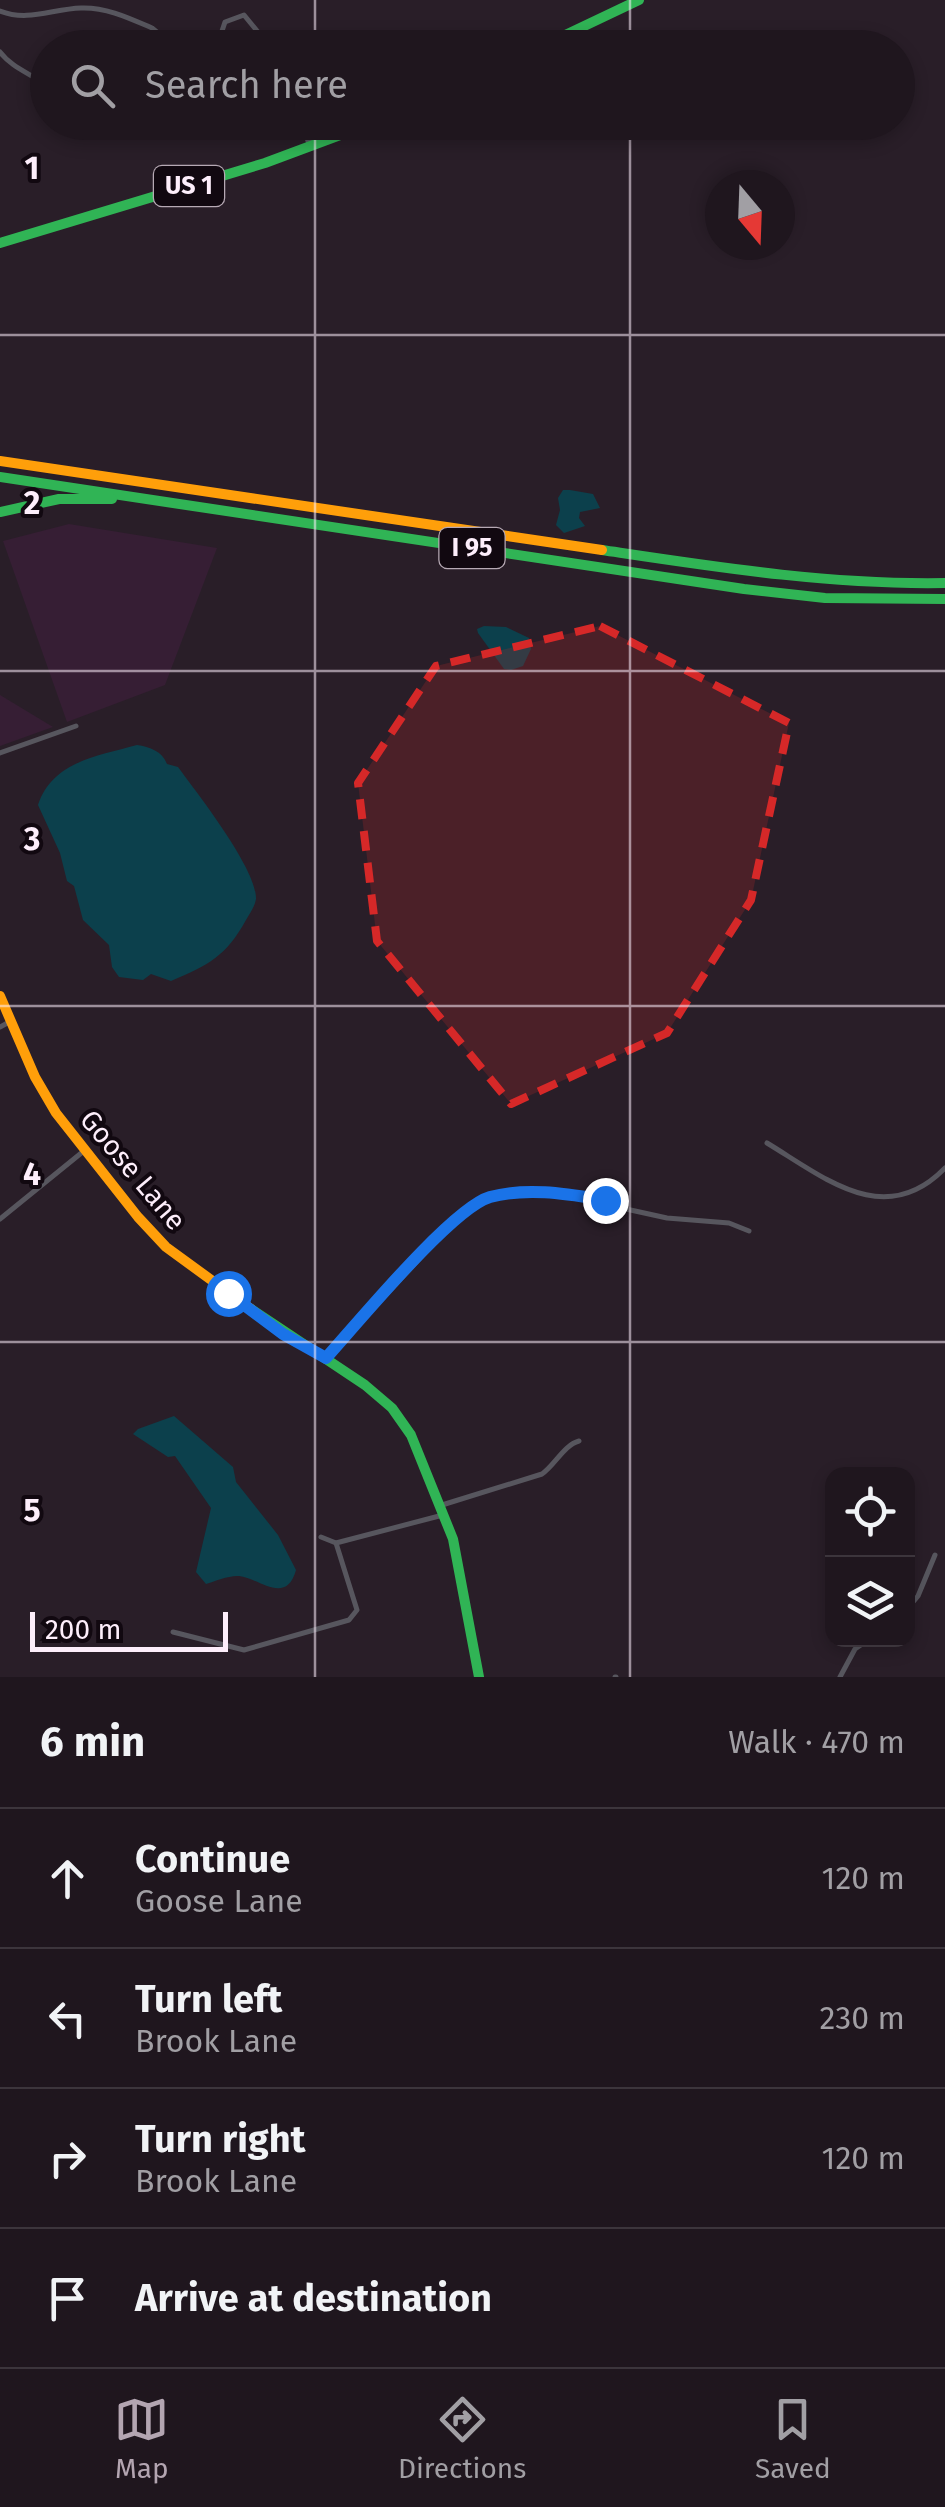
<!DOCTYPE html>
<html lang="en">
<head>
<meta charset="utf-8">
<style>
  :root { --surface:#1f161e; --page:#2c232b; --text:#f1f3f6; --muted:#a19fa4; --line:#3c353c; --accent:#b3a5b1 }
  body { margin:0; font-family:"Fira Sans",sans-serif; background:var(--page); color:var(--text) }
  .controls { position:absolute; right:30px; bottom:30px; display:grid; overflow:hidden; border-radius:20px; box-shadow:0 5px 15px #0003 }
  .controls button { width:90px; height:90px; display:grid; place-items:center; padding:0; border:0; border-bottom:2px solid var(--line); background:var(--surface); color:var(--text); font:50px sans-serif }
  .compass { position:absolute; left:705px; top:170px; width:90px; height:90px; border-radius:50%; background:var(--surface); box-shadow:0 5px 15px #0003; rotate:161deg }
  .scale { position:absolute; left:30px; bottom:25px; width:198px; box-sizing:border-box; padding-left:10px; border:5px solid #fdeefb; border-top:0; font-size:28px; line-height:35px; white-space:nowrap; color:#fdeefb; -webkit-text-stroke:8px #110810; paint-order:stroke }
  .stop { position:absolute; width:30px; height:30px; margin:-22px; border:8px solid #1a73e8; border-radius:50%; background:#fff }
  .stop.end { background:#1a73e8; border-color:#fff; box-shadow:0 2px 10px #0008 }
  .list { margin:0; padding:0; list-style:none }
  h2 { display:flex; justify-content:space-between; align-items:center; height:130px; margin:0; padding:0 40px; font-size:42px }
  h2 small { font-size:32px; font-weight:400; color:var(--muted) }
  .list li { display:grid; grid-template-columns:65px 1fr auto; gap:30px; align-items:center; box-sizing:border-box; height:140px; padding:0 40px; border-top:2px solid var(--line) }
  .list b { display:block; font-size:38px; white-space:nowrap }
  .list p { margin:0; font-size:32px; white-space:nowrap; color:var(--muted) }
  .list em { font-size:32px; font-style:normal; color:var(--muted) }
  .icon { flex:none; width:55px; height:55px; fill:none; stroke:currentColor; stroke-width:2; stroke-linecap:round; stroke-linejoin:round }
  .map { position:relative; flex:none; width:945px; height:1677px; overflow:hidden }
  .search { position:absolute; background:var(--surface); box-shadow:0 5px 15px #0003; left:30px; right:30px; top:30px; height:110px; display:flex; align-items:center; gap:25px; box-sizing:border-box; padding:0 35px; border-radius:55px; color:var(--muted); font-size:38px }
  .sheet { height:690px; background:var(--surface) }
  nav { display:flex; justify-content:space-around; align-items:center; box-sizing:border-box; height:140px; border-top:2px solid var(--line); background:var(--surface); font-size:28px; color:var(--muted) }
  nav a { display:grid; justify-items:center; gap:5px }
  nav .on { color:var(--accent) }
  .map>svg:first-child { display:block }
</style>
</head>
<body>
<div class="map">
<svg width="945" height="1677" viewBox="0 0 945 1677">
  <rect width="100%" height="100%" fill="#291e28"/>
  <g fill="#361e34">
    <polygon points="69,524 217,548 165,685 67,722 3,541"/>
    <polygon points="0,695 53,727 0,746"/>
  </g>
  <g fill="#0c404c">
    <polygon points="570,490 593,494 600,508 580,512 579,518 585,526 564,533 556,525 560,510 558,498 563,490"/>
    <polygon points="484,626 506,627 529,638 531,649 523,666 511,670 504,669 478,633 477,629"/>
    <path d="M137 745C150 747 162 751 167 764L178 767C197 793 257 869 256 899 255 906 250 913 246 920 226 956 209 965 171 981L151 974 143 980 119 977 112 967 109 945 83 920 74 886 67 881 60 853 38 805C52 762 97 756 137 745Z"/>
    <path d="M174 1416 233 1467 236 1482 278 1535 296 1570C286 1606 259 1578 239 1576 230 1575 215 1581 206 1584L196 1572 211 1508 175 1456 168 1457 133 1434 138 1429Z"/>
  </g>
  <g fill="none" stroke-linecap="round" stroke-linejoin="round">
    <g stroke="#57565e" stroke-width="5">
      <path d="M0 11C28 22 52 9 81 8 106 7 129 18 152 28L158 33V48"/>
      <polyline points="235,48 222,31 225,22 244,15 271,48"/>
      <path d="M0 52C12 68 32 74 47 86"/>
      <polyline points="302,122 308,141 314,144"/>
      <polyline points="312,122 317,143"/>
      <polyline points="0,753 76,726"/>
      <polyline points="0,1027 11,1021"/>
      <path d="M767 1143C825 1178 885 1230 945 1168"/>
      <polyline points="0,1219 85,1150"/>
      <polyline points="326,1359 451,1225 486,1198 525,1192 560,1193 605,1200 626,1209 667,1218 729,1223 749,1231"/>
      <path d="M442 1505 542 1474C555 1465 564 1445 579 1441"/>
      <polyline points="321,1537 336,1543"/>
      <polyline points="908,1608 918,1596 935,1555"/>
      <polyline points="173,1632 244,1650 349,1620 357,1610 336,1543 443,1515"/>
      <polyline points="615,1677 616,1677"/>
      <polyline points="840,1677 855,1649 868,1640"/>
    </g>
    <g stroke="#30b455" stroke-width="10">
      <polyline points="538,48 639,0"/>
      <polyline points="0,243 265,163 375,122"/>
      <polyline points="0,477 744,589 825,598 945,599"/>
      <polyline points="0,512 59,499 112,499"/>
      <path d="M602 550C716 567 829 585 945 583"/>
      <polyline points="251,1309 365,1385 392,1408 411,1435 453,1539 479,1677"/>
    </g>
    <g stroke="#ff9f0a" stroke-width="10">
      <polyline points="0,461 602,550"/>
      <polyline points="0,996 35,1077 56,1113 138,1217 166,1247 251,1309"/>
    </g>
  </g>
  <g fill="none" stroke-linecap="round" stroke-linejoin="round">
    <path stroke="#1a73e8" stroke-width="12" d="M228 1293 283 1334 326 1358C356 1325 452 1208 490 1197 528 1187 567 1194 605 1200"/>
  </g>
  <path fill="#d62828" fill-opacity="0.2" stroke="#d62828" stroke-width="8" stroke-dasharray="20 12" stroke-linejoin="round" d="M600 626 789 723 751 900 667 1033 511 1104 377 941 358 783 436 666Z"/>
  <path fill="none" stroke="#fdeefb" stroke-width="2.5" stroke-opacity="0.55" d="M315 0V48M630 0V48M315 122V1677M630 122V1677M0 335H945M0 671H945M0 1006H945M0 1342H945"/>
  <g text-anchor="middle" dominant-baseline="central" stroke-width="8" stroke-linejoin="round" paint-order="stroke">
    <g fill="#110810" stroke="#b6a9b4" stroke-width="2.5">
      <rect x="154" y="166" width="70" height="40" rx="8"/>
      <rect x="439.5" y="528" width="65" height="40" rx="8"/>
    </g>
    <g font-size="25" font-weight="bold" fill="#fdeefb">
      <text x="189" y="186">US 1</text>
      <text x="472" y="548">I 95</text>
    </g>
    <g font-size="28" fill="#fdeefb" stroke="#110810">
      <text transform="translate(133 1170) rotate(50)">Goose Lane</text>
    </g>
  </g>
  <g font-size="32" text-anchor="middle" font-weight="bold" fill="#fdeefb" stroke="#110810" stroke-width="8" stroke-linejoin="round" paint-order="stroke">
    <text x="32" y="179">1</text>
    <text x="32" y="514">2</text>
    <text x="32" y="850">3</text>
    <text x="32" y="1185">4</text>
    <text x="32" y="1521">5</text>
  </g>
</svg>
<div class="controls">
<button><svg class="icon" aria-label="locate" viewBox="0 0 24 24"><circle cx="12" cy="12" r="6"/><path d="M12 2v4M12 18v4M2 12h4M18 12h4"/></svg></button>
<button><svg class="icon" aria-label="layers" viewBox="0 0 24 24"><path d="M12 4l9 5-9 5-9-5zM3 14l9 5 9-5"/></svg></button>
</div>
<svg class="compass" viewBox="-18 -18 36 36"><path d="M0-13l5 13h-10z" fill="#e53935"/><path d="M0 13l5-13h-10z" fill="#a19fa4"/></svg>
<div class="scale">200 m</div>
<div class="stop" style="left:228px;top:1293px"></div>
<div class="stop end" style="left:605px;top:1200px"></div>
<div class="search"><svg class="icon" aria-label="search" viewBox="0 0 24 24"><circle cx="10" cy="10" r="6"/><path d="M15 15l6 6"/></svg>Search here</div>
</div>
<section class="sheet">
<h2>6 min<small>Walk · 470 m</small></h2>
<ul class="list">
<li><svg class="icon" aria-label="ahead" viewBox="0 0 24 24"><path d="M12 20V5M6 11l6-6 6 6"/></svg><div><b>Continue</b><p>Goose Lane</p></div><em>120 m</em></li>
<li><svg class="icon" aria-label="left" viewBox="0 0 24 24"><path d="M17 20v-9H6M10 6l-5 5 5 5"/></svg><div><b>Turn left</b><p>Brook Lane</p></div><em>230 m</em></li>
<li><svg class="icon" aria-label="right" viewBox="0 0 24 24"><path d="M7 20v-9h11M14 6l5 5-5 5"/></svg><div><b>Turn right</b><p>Brook Lane</p></div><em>120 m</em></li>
<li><svg class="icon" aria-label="arrive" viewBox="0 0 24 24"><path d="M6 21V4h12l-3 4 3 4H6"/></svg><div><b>Arrive at destination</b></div></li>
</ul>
</section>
<nav>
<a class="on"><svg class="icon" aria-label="map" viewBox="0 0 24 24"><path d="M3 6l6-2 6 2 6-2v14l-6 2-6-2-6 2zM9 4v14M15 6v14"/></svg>Map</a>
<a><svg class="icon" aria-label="directions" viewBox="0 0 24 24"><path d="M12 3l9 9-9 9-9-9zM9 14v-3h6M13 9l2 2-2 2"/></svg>Directions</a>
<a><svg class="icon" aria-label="saved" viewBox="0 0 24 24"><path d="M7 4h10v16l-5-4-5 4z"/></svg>Saved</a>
</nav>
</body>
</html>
